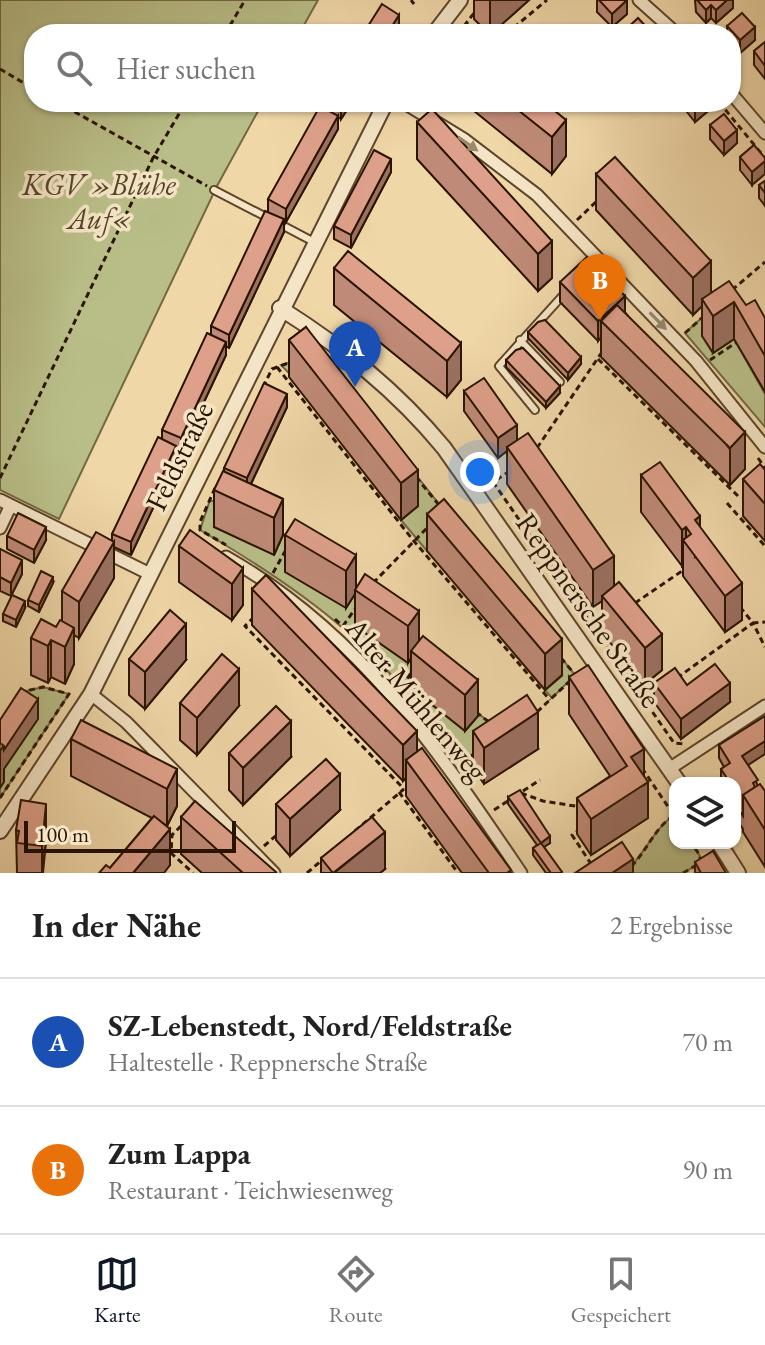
<!DOCTYPE html>
<html lang="de">
<head>
<meta charset="utf-8">
<style>
  :root { --surface:#fff; --page:#f6f6f6; --text:#222; --muted:#767676; --line:#e0e0e0; --accent:#111827 }
  body { margin:0; font-family:"EB Garamond",serif; background:var(--page); color:var(--text) }
  .controls { position:absolute; right:24px; bottom:24px; display:grid; overflow:hidden; border-radius:16px; box-shadow:0 2px 6px #0004 }
  .controls button { width:72px; height:72px; display:grid; place-items:center; padding:0; border:0; border-bottom:2px solid var(--line); background:var(--surface); color:var(--text); font:40px sans-serif }
  .scale { position:absolute; left:24px; bottom:20px; width:212px; box-sizing:border-box; padding-left:8px; border:4px solid #2a1400; border-top:0; font-size:22px; line-height:28px; white-space:nowrap; color:#2a1400; -webkit-text-stroke:6px #f5e5c6; paint-order:stroke }
  .you { position:absolute; left:480px; top:472px; width:28px; height:28px; margin:-20px; border:6px solid #fff; border-radius:50%; background:#1a73e8; box-shadow:0 0 0 12px #1a73e833 }
  .badge { display:grid; place-items:center; width:52px; height:52px; border-radius:50%; background:var(--accent); color:#fff; font-size:26px; font-weight:700 }
  .pin { position:absolute; translate:-50% -66px; filter:drop-shadow(0 2px 4px #0008) }
  .pin::after { content:''; position:absolute; top:42px; width:28px; height:24px; background:inherit; clip-path:polygon(0 0,100% 0,50% 100%) }
  .list { margin:0; padding:0; list-style:none }
  h2 { display:flex; justify-content:space-between; align-items:center; height:104px; margin:0; padding:0 32px; font-size:34px }
  h2 small { font-size:26px; font-weight:400; color:var(--muted) }
  .list li { display:grid; grid-template-columns:52px 1fr auto; gap:24px; align-items:center; box-sizing:border-box; height:128px; padding:0 32px; border-top:2px solid var(--line) }
  .list b { display:block; font-size:30px; white-space:nowrap }
  .list p { margin:0; font-size:26px; white-space:nowrap; color:var(--muted) }
  .list em { font-size:26px; font-style:normal; color:var(--muted) }
  .icon { flex:none; width:44px; height:44px; fill:none; stroke:currentColor; stroke-width:2; stroke-linecap:round; stroke-linejoin:round }
  .map { position:relative; flex:none; width:765px; height:873px; overflow:hidden }
  .search { position:absolute; background:var(--surface); box-shadow:0 2px 6px #0004; left:24px; right:24px; top:24px; height:88px; display:flex; align-items:center; gap:20px; box-sizing:border-box; padding:0 28px; border-radius:32px; color:var(--muted); font-size:30px }
  .sheet { height:360px; background:var(--surface) }
  nav { display:flex; justify-content:space-around; align-items:center; box-sizing:border-box; height:112px; border-top:2px solid var(--line); background:var(--surface); font-size:22px; color:var(--muted) }
  nav a { display:grid; justify-items:center; gap:4px }
  nav .on { color:var(--accent) }
  .map>svg:first-child { display:block }
</style>
</head>
<body>
<div class="map">
<svg width="765" height="873" viewBox="0 0 765 873">
  <rect width="100%" height="100%" fill="#f0d7a8"/>
  <filter id="stains"><feTurbulence type="fractalNoise" baseFrequency=".0025" numOctaves="4"/><feColorMatrix values="0 0 0 0 .2 0 0 0 0 .09 0 0 0 0 .02 0 0 0 .5 -.17"/></filter>
  <radialGradient id="worn" r=".72"><stop offset=".6" stop-color="#630" stop-opacity="0"/><stop offset="1" stop-color="#630" stop-opacity=".3"/></radialGradient>
  <g fill="#b9be88" stroke="#726944" stroke-width="2">
    <polygon points="0,0 318,0 299,34 34,34 34,102 263,102 217,186 59,519 0,490"/>
    <polygon points="730,292 729,318 713,353 734,339 765,394 765,427 685,333"/>
    <polygon points="301,359 342,382 575,675 552,698 545,690 562,676 427,551 401,520 417,506 281,365"/>
    <path d="M210 500 292 538 365 595 426 652 417 665 504 734 460 763C386 652 313 596 200 530Z"/>
    <polygon points="43,687 69,694 0,798 0,724 22,692"/>
    <path d="M674 815 675 843H692L700 856V863L683 873H624C644 856 653 830 674 815Z"/>
  </g>
  <g fill="none" stroke-linecap="round" stroke-linejoin="round">
    <g stroke="#5c452a" stroke-width="10">
      <g id="service">
        <polyline points="214,190 268,218"/>
        <polyline points="278,223 314,242"/>
        <polyline points="520,340 560,382"/>
        <polyline points="535,410 499,366 565,293"/>
      </g>
    </g>
    <g stroke="#5c452a" stroke-width="15">
      <g id="minor">
        <polyline points="639,0 677,34"/>
        <polyline points="731,93 765,133"/>
        <polyline points="403,102 465,140 537,195 696,361 765,447"/>
        <polyline points="0,500 150,574"/>
        <polyline points="0,528 10,507"/>
        <path d="M226 557C360 633 437 749 521 873"/>
        <polyline points="91,694 126,722 274,873"/>
        <polyline points="669,769 765,706"/>
      </g>
    </g>
    <g stroke="#5c452a" stroke-width="18">
      <g id="tertiary">
        <polyline points="434,34 460,0"/>
        <path d="M280 308C343 348 396 390 444 448L679 783"/>
        <polyline points="0,831 91,694 386,102"/>
        <polyline points="719,843 738,873"/>
      </g>
    </g>
    <g stroke="#2a1400" stroke-width="3" stroke-dasharray="6 4" stroke-linecap="butt">
      <polyline points="411,0 414,4"/>
      <polyline points="466,23 476,34"/>
      <polyline points="225,34 245,0"/>
      <polyline points="458,34 477,9"/>
      <polyline points="506,34 547,0"/>
      <polyline points="0,69 34,89"/>
      <polyline points="57,102 207,186"/>
      <polyline points="719,102 765,158"/>
      <polyline points="577,220 598,200"/>
      <polyline points="732,290 765,262"/>
      <polyline points="685,333 703,317"/>
      <polyline points="598,359 738,496"/>
      <polyline points="710,360 737,342"/>
      <polyline points="277,367 413,540 550,700"/>
      <polyline points="263,387 272,369 291,362"/>
      <polyline points="537,448 602,352"/>
      <polyline points="758,458 765,468"/>
      <polyline points="416,477 439,505"/>
      <polyline points="0,478 153,158 186,102"/>
      <polyline points="482,481 489,476 493,482 510,471"/>
      <polyline points="493,482 674,743 685,744"/>
      <polyline points="215,488 200,522 200,530 226,545"/>
      <polyline points="727,503 765,546"/>
      <polyline points="273,573 287,548"/>
      <polyline points="373,583 429,526"/>
      <polyline points="635,603 685,569"/>
      <polyline points="740,607 753,623 765,622"/>
      <polyline points="254,617 245,626 404,789"/>
      <polyline points="335,619 362,644"/>
      <polyline points="343,626 355,609"/>
      <polyline points="370,652 450,747"/>
      <polyline points="561,658 577,677"/>
      <polyline points="677,678 753,623 765,647"/>
      <polyline points="402,687 413,670"/>
      <polyline points="476,712 489,722"/>
      <polyline points="537,712 572,679"/>
      <polyline points="460,763 474,754"/>
      <polyline points="642,768 675,817"/>
      <polyline points="523,791 540,780"/>
      <polyline points="399,792 458,873"/>
      <polyline points="521,793 543,801 581,807"/>
      <polyline points="0,798 69,694 43,687 22,692"/>
      <polyline points="494,810 511,799"/>
      <polyline points="181,826 172,835 171,853 193,873"/>
      <polyline points="581,829 572,835 597,873"/>
      <polyline points="355,831 404,789"/>
      <polyline points="264,846 279,833"/>
      <polyline points="307,873 322,860"/>
      <path d="M624 873C645 857 652 830 673 816"/>
      <polyline points="683,873 700,863 700,856 692,843"/>
    </g>
    <use href="#service" stroke="#f5e5c6" stroke-width="6"/>
    <use href="#minor" stroke="#f5e5c6" stroke-width="11"/>
    <use href="#tertiary" stroke="#f5e5c6" stroke-width="14"/>
  </g>
  <g fill="#bf8a77" stroke="#2a1400" stroke-width="2">
    <polygon points="474,0 529,0 491,34 489,34 474,19"/>
    <polygon points="597,0 626,0 627,14 612,27 597,12"/>
    <polygon points="695,0 733,0 733,8 716,23 711,18 706,23 696,12"/>
    <polygon points="727,26 755,40 740,53 731,43 731,34 727,34"/>
    <polygon points="765,42 765,79 754,65 754,51"/>
    <polygon points="324,102 352,102 341,119 338,117 338,129 286,222 284,221 284,232 229,348 226,346 226,355 181,451 176,449 176,459 131,555 114,547 114,578 79,638 74,635 74,664 65,684 51,677 48,683 31,675 31,638 56,627 62,621 62,591 112,541 112,534 162,439 162,430 211,335 211,326 268,212 268,199 324,108"/>
    <polygon points="463,102 544,102 566,156 552,174"/>
    <polygon points="683,102 708,102 708,111 695,122 683,107"/>
    <polygon points="417,122 552,241 552,278 538,291 417,159"/>
    <polygon points="710,125 737,143 724,155 710,139"/>
    <polygon points="754,145 752,185 740,170 740,157"/>
    <polygon points="391,172 351,248 334,239 334,226"/>
    <polygon points="596,174 711,293 746,305 765,318 765,392 734,339 713,353 702,336 702,306 693,315 596,210"/>
    <polygon points="765,181 765,206 759,198 759,185"/>
    <polygon points="334,268 461,343 461,380 447,397 334,305"/>
    <polygon points="560,282 625,312 745,469 730,485 601,357 601,337 598,341 560,302"/>
    <polygon points="306,327 418,506 401,520 289,377 289,340"/>
    <polygon points="528,332 581,364 568,380 528,338"/>
    <polygon points="506,360 560,393 546,408 506,367"/>
    <polygon points="464,391 517,441 614,586 662,670 645,684 602,633 602,601 593,607 507,484 507,451 498,458 464,411"/>
    <polygon points="287,407 251,484 283,499 283,535 274,555 214,527 214,490 224,471 224,468"/>
    <polygon points="765,470 765,541 743,516 743,479"/>
    <polygon points="641,475 700,528 742,620 725,632 683,576 683,565 682,566 641,512"/>
    <polygon points="427,514 562,639 562,675 545,690 427,551"/>
    <polygon points="285,535 356,555 356,588 419,611 419,642 478,680 478,716 465,731 411,688 411,658 408,663 355,626 355,594 346,608 285,572"/>
    <polygon points="7,536 46,540 34,563 7,549"/>
    <polygon points="179,546 243,568 243,605 232,620 179,582"/>
    <polygon points="0,549 22,574 11,596 0,591"/>
    <polygon points="53,583 39,612 28,606 28,600"/>
    <polygon points="252,589 417,752 511,873 462,873 406,796 406,778 403,781 252,625"/>
    <polygon points="25,608 16,627 3,621 3,614"/>
    <polygon points="129,659 186,660 145,709 129,695"/>
    <polygon points="569,677 644,775 648,818 591,855 577,834 577,798 610,776 569,714"/>
    <polygon points="654,683 687,685 730,702 681,739 654,702"/>
    <polygon points="180,703 239,706 197,755 180,740"/>
    <polygon points="473,731 538,749 484,784 473,768"/>
    <polygon points="71,739 177,769 177,806 167,826 164,824 170,865 110,868 152,818 71,776"/>
    <polygon points="719,745 748,765 758,786 765,791 765,867 743,832 743,829 735,817 735,783 721,782 721,769 724,767 719,758"/>
    <polygon points="229,753 291,757 243,805 229,790"/>
    <polygon points="508,797 550,843 544,847 562,873 546,873 533,855 533,848 537,845 508,804"/>
    <polygon points="276,804 340,810 290,856 276,840"/>
    <polygon points="181,817 276,873 202,873 181,854"/>
    <polygon points="16,830 46,841 43,873 17,873"/>
    <polygon points="321,858 385,869 380,873 321,873"/>
    <polygon points="695,862 726,873 695,873"/>
  </g>
  <g fill="#9b7061" stroke="#2a1400" stroke-width="2">
    <polygon points="490,0 529,0 491,34 490,34"/>
    <polygon points="627,0 627,14 612,27 612,14"/>
    <polygon points="727,0 733,0 733,8 716,23 716,10"/>
    <polygon points="711,5 711,18 706,23 706,10"/>
    <polygon points="399,15 399,28 395,34 387,34"/>
    <polygon points="755,27 755,40 740,53 740,40"/>
    <polygon points="343,102 352,102 341,119 341,106"/>
    <polygon points="704,102 708,102 708,111 695,122 695,109"/>
    <polygon points="338,116 338,129 286,222 286,209"/>
    <polygon points="566,120 566,156 552,174 552,137"/>
    <polygon points="737,130 737,143 724,155 724,141"/>
    <polygon points="391,159 391,172 351,248 351,235"/>
    <polygon points="765,161 765,174 752,185 752,172"/>
    <polygon points="284,219 284,232 229,348 229,335"/>
    <polygon points="552,241 552,278 538,291 538,254"/>
    <polygon points="711,261 711,298 702,299 702,306 693,315 693,278"/>
    <polygon points="625,296 625,316 601,321 601,337 598,341 598,321"/>
    <polygon points="734,302 734,339 713,353 713,316"/>
    <polygon points="226,342 226,355 181,451 181,438"/>
    <polygon points="461,343 461,380 447,397 447,361"/>
    <polygon points="581,357 581,364 568,380 568,373"/>
    <polygon points="560,386 560,393 546,408 546,402"/>
    <polygon points="287,394 287,407 247,492 247,478"/>
    <polygon points="517,425 517,445 507,447 507,451 498,458 498,438"/>
    <polygon points="745,432 745,469 730,485 730,448"/>
    <polygon points="176,446 176,459 131,555 131,542"/>
    <polygon points="418,470 418,506 401,520 401,483"/>
    <polygon points="283,499 283,535 274,555 274,518"/>
    <polygon points="700,516 700,553 695,557 695,520"/>
    <polygon points="46,527 46,540 34,563 34,550"/>
    <polygon points="686,527 686,543 683,540 683,565 682,566 682,530"/>
    <polygon points="114,542 114,578 79,638 79,602"/>
    <polygon points="356,555 356,590 355,590 355,594 346,608 346,571"/>
    <polygon points="614,556 614,593 602,596 602,601 593,607 593,570"/>
    <polygon points="22,560 22,574 11,596 11,583"/>
    <polygon points="243,568 243,605 232,620 232,584"/>
    <polygon points="53,577 53,583 39,612 39,605"/>
    <polygon points="742,583 742,620 725,632 725,596"/>
    <polygon points="25,601 25,608 16,627 16,620"/>
    <polygon points="419,611 419,648 411,651 411,658 408,663 408,626"/>
    <polygon points="186,624 186,660 145,709 145,672"/>
    <polygon points="74,628 74,664 65,684 65,647"/>
    <polygon points="662,634 662,670 645,684 645,648"/>
    <polygon points="562,639 562,675 545,690 545,654"/>
    <polygon points="51,640 51,677 48,683 48,646"/>
    <polygon points="239,669 239,706 197,755 197,718"/>
    <polygon points="478,680 478,716 465,731 465,695"/>
    <polygon points="730,683 730,702 681,739 681,719"/>
    <polygon points="38,699 38,719 4,769 4,782 0,788 0,751"/>
    <polygon points="538,712 538,749 484,784 484,748"/>
    <polygon points="291,721 291,757 243,805 243,768"/>
    <polygon points="417,731 417,767 406,760 406,778 403,781 403,745"/>
    <polygon points="765,741 765,754 742,769 742,756"/>
    <polygon points="644,749 644,785 648,782 648,818 591,855 591,819 631,792 631,757"/>
    <polygon points="177,769 177,806 167,826 167,789"/>
    <polygon points="340,774 340,810 290,856 290,819"/>
    <polygon points="46,804 46,841 42,873 42,846"/>
    <polygon points="170,829 170,865 164,873 133,873"/>
    <polygon points="385,832 385,869 380,873 334,873"/>
    <polygon points="550,836 550,843 541,849 541,843"/>
    <polygon points="633,859 633,873 612,873"/>
  </g>
  <g fill="#dea08a" stroke="#2a1400" stroke-width="2">
    <polygon points="599,0 627,0 612,14"/>
    <polygon points="697,0 727,0 716,10 711,5 706,10"/>
    <polygon points="382,4 399,15 387,34 363,34"/>
    <polygon points="742,13 755,27 740,40 727,26"/>
    <polygon points="638,18 652,33 650,34 625,34 623,32"/>
    <polygon points="449,26 459,34 442,34"/>
    <polygon points="765,42 765,66 754,51"/>
    <polygon points="508,102 544,102 566,120 552,137"/>
    <polygon points="689,102 704,102 695,109"/>
    <polygon points="320,106 338,116 286,209 268,199"/>
    <polygon points="432,109 552,241 538,254 417,122"/>
    <polygon points="724,114 737,130 724,141 710,125"/>
    <polygon points="754,145 765,158 765,161 752,172 740,157"/>
    <polygon points="374,150 391,159 351,235 334,226"/>
    <polygon points="615,157 711,261 693,278 596,174"/>
    <polygon points="765,181 765,193 759,185"/>
    <polygon points="265,211 284,219 229,335 211,326"/>
    <polygon points="348,251 461,343 447,361 334,268"/>
    <polygon points="587,257 625,296 598,321 560,282"/>
    <polygon points="729,281 746,305 755,300 765,318 765,356 734,302 713,316 702,299"/>
    <polygon points="617,305 745,432 730,448 601,321"/>
    <polygon points="545,320 581,357 568,373 528,332 538,322"/>
    <polygon points="306,327 418,470 401,483 289,340"/>
    <polygon points="207,333 226,342 181,438 162,430"/>
    <polygon points="523,348 560,386 546,402 506,360 516,350"/>
    <polygon points="484,378 517,425 498,438 464,391"/>
    <polygon points="264,383 287,394 247,478 224,468"/>
    <polygon points="528,433 614,556 593,570 507,447"/>
    <polygon points="158,437 176,446 131,542 112,534"/>
    <polygon points="660,462 700,516 695,520 742,583 725,596 683,540 691,534 686,527 682,530 641,475"/>
    <polygon points="760,464 765,470 765,504 743,479"/>
    <polygon points="223,471 283,499 274,518 214,490"/>
    <polygon points="444,499 562,639 545,654 427,514"/>
    <polygon points="18,513 46,527 34,550 7,536"/>
    <polygon points="295,519 356,555 346,571 285,535"/>
    <polygon points="190,530 243,568 232,584 179,546"/>
    <polygon points="96,532 114,542 79,602 62,591"/>
    <polygon points="0,549 22,560 11,583 0,577"/>
    <polygon points="41,571 53,577 39,605 28,600"/>
    <polygon points="365,574 419,611 408,626 355,590"/>
    <polygon points="266,575 417,731 403,745 252,589"/>
    <polygon points="619,582 662,634 645,648 602,596"/>
    <polygon points="12,595 25,601 16,620 3,614"/>
    <polygon points="170,610 186,624 145,672 129,659"/>
    <polygon points="41,619 56,627 60,620 74,628 65,647 51,640 48,646 31,638"/>
    <polygon points="423,636 478,680 465,695 411,651"/>
    <polygon points="222,654 239,669 197,718 180,703"/>
    <polygon points="715,664 730,683 681,719 654,683 675,668 687,685"/>
    <polygon points="588,665 644,749 631,757 648,782 591,819 577,798 627,766 569,677"/>
    <polygon points="21,688 38,699 4,750 4,746 0,743 0,720"/>
    <polygon points="527,695 538,712 484,748 473,731"/>
    <polygon points="276,706 291,721 243,768 229,753"/>
    <polygon points="765,716 765,741 742,756 758,780 753,783 755,787 743,795 743,816 735,804 735,795 737,794 735,791 735,783 730,783 721,769 730,763 719,745"/>
    <polygon points="81,720 177,769 167,789 71,739"/>
    <polygon points="422,748 511,870 507,873 489,873 406,760"/>
    <polygon points="326,759 340,774 290,819 276,804"/>
    <polygon points="760,784 765,791 765,830 743,795"/>
    <polygon points="520,790 550,836 541,843 562,872 560,873 551,873 533,848 541,843 508,797"/>
    <polygon points="21,800 46,804 42,846 17,843 19,831 16,830"/>
    <polygon points="195,801 276,872 275,873 243,873 181,817"/>
    <polygon points="154,816 170,829 133,873 99,873 106,865 110,868"/>
    <polygon points="372,817 385,832 333,873 321,858"/>
    <polygon points="622,842 633,859 612,873 575,873"/>
    <polygon points="713,851 726,873 701,873 695,862"/>
  </g>
  <defs><path id="oneway-solid" d="M-6-.8H1V-3.2L6.5 0L1 3.2V.8H-6Z" transform="scale(2)"/></defs>
  <g fill="#9a876d">
    <use href="#oneway-solid" transform="translate(468 144) rotate(35)"/>
    <use href="#oneway-solid" transform="translate(658 321) rotate(46)"/>
  </g>
  <g text-anchor="middle" dominant-baseline="central" stroke-width="7" stroke-linejoin="round" paint-order="stroke">
    <g font-size="30" font-style="italic" fill="#554729" stroke="#f5e5c6">
      <text x="99" y="184">KGV »Blühe<tspan x="99" dy="34">Auf«</tspan></text>
    </g>
    <g font-size="30" fill="#2a1400" stroke="#f5e5c6">
      <text transform="translate(179 456) rotate(-64)">Feldstraße</text>
      <text transform="translate(589 610) rotate(55)">Reppnersche Straße</text>
      <text transform="translate(417 699) rotate(50)">Alter Mühlenweg</text>
    </g>
  </g>
  <rect width="100%" height="100%" filter="url(#stains)"/>
  <rect width="100%" height="100%" fill="url(#worn)"/>
</svg>
<div class="controls">
<button><svg class="icon" aria-label="layers" viewBox="0 0 24 24"><path d="M12 4l9 5-9 5-9-5zM3 14l9 5 9-5"/></svg></button>
</div>
<div class="scale">100 m</div>
<div class="you"></div>
<div class="pin badge" style="left:355px;top:387px;background:#1a4fb4">A</div>
<div class="pin badge" style="left:600px;top:320px;background:#e8710a">B</div>
<div class="search"><svg class="icon" aria-label="search" viewBox="0 0 24 24"><circle cx="10" cy="10" r="6"/><path d="M15 15l6 6"/></svg>Hier suchen</div>
</div>
<section class="sheet">
<h2>In der Nähe<small>2 Ergebnisse</small></h2>
<ul class="list">
<li><span class="badge" style="background:#1a4fb4">A</span><div><b>SZ-Lebenstedt, Nord/Feldstraße</b><p>Haltestelle · Reppnersche Straße</p></div><em>70 m</em></li>
<li><span class="badge" style="background:#e8710a">B</span><div><b>Zum Lappa</b><p>Restaurant · Teichwiesenweg</p></div><em>90 m</em></li>
</ul>
</section>
<nav>
<a class="on"><svg class="icon" aria-label="map" viewBox="0 0 24 24"><path d="M3 6l6-2 6 2 6-2v14l-6 2-6-2-6 2zM9 4v14M15 6v14"/></svg>Karte</a>
<a><svg class="icon" aria-label="directions" viewBox="0 0 24 24"><path d="M12 3l9 9-9 9-9-9zM9 14v-3h6M13 9l2 2-2 2"/></svg>Route</a>
<a><svg class="icon" aria-label="saved" viewBox="0 0 24 24"><path d="M7 4h10v16l-5-4-5 4z"/></svg>Gespeichert</a>
</nav>
</body>
</html>
